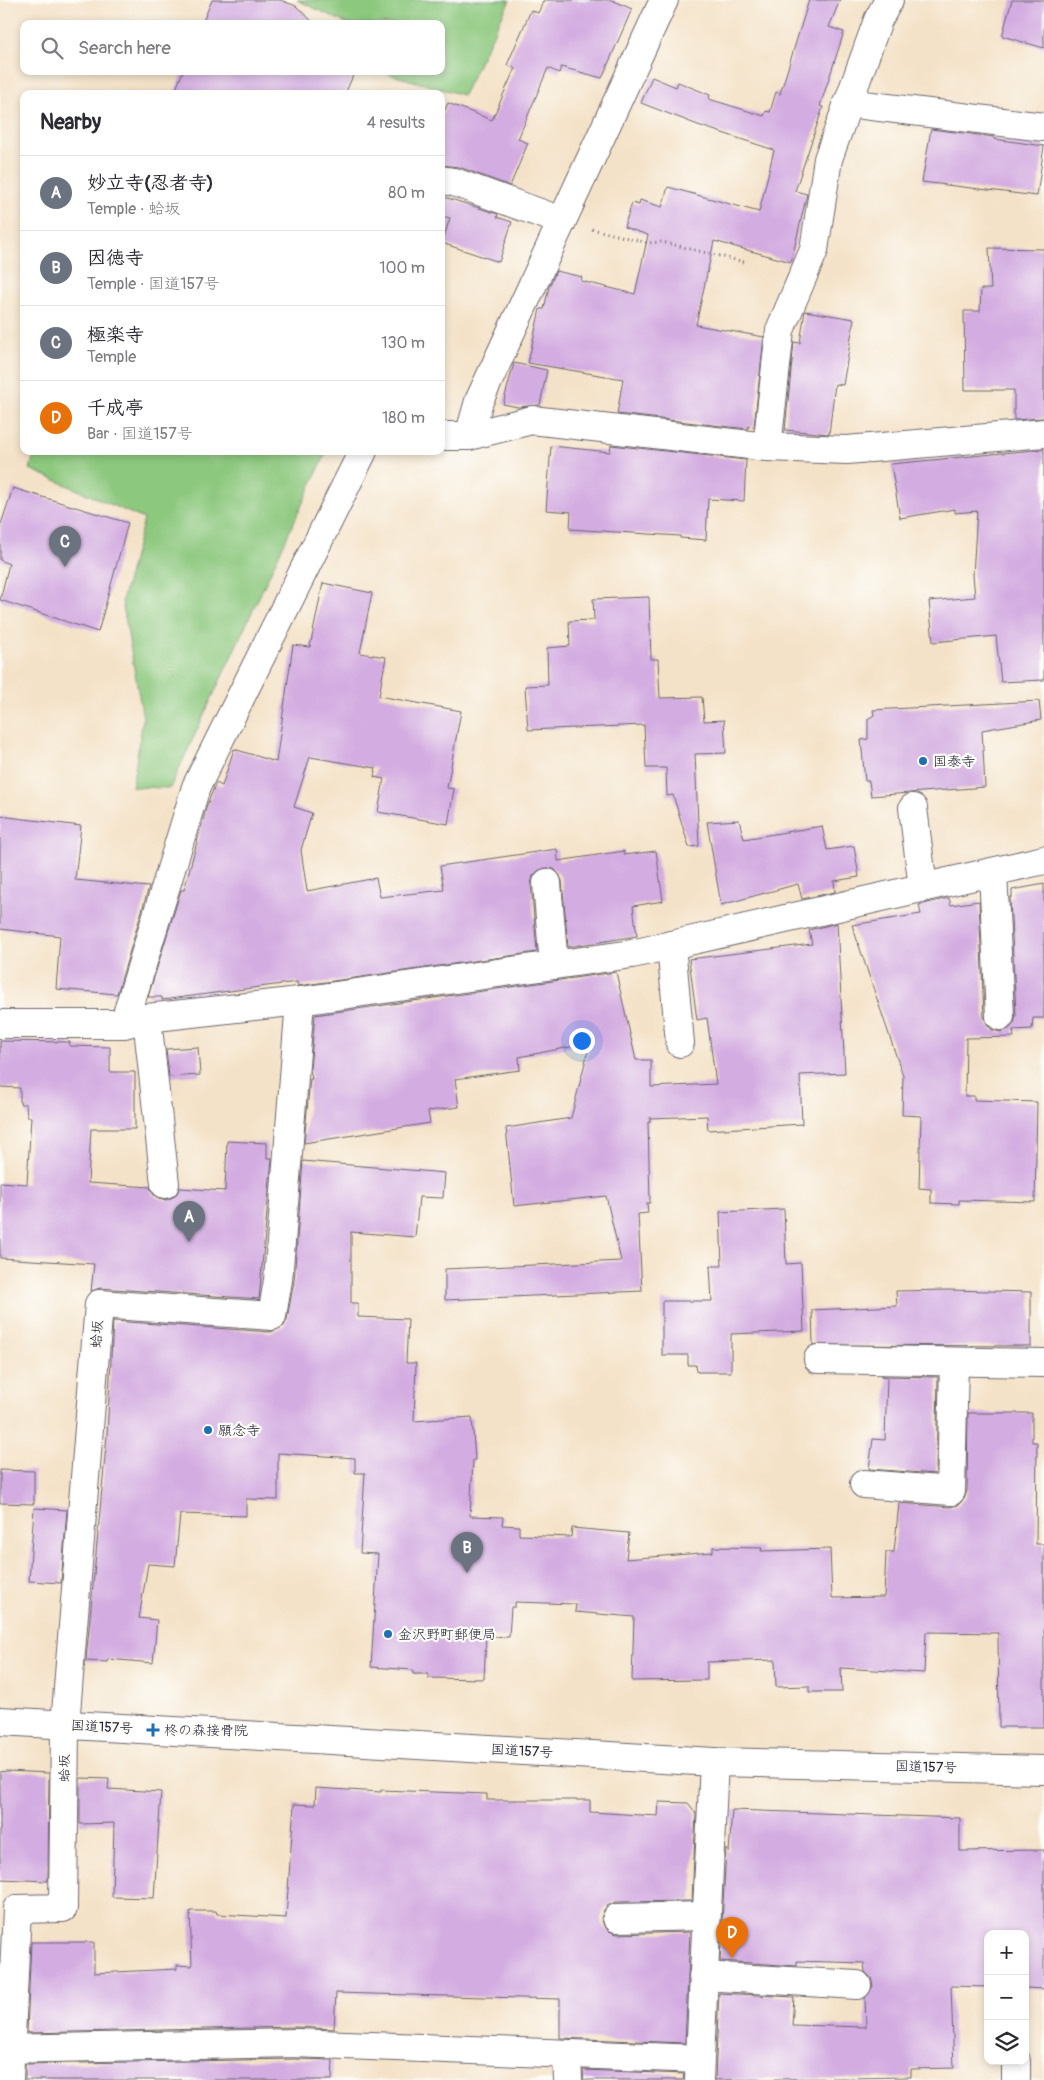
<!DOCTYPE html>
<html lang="en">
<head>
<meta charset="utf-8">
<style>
  :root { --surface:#fff; --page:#f7f7f7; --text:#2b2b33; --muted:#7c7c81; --line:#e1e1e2; --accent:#db2777 }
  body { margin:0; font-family:Pangolin,"Klee One",sans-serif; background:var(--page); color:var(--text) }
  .controls { position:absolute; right:15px; bottom:15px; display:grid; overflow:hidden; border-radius:10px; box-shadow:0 2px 8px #0003 }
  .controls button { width:45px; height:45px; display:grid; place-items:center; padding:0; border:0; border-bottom:1px solid var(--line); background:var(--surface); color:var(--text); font:25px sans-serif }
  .you { position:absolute; left:581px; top:1040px; width:18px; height:18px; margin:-12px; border:4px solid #fff; border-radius:50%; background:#1a73e8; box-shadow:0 0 0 8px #1a73e833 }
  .badge { display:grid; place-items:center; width:32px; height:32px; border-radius:50%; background:var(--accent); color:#fff; font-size:16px; font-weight:700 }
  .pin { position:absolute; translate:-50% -41px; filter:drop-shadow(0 1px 2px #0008) }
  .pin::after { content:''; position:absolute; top:26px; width:18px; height:15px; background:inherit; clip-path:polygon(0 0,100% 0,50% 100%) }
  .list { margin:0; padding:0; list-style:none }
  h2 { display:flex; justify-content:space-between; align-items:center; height:65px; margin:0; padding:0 20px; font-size:21px }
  h2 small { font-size:16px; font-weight:400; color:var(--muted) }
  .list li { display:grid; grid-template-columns:32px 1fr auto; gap:15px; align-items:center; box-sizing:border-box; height:75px; padding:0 20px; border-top:1px solid var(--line) }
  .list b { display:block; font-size:19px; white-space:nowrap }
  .list p { margin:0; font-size:16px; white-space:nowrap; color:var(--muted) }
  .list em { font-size:16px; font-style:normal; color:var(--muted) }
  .icon { flex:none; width:28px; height:28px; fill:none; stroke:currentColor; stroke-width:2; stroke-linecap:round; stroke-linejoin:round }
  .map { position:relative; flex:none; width:1044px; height:2080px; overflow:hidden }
  .search { position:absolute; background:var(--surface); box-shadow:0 2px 8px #0003; left:20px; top:20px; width:425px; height:55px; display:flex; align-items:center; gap:12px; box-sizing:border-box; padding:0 18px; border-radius:10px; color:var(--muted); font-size:19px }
  .panel { position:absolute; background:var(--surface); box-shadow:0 2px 8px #0003; left:20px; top:90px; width:425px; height:365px; border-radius:10px }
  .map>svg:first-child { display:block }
</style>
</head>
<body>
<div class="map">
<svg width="1044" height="2080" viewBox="0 0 1044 2080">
  <rect width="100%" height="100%" fill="#fdfcf7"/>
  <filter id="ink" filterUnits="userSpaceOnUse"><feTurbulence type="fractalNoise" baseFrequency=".02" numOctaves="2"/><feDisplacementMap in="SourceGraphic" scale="10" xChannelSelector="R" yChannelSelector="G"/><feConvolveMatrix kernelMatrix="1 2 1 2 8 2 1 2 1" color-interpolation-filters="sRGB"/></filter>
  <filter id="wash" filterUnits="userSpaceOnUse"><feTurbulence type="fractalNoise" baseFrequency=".0096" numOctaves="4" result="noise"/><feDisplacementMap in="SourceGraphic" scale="20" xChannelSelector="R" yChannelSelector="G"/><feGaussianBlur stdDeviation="1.12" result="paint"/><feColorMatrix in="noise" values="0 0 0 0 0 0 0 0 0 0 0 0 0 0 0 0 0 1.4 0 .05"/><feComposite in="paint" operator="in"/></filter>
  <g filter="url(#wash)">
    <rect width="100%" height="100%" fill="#f4e2c8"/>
    <g fill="#8cc87e" stroke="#57755c">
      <polygon points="297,0 510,0 463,95 378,71 441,71 441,24 348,24"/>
      <polygon points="35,451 327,451 170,788 132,787 143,718 122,601 144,519 30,469"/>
    </g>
    <g id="blocks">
      <g fill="#d3ace1">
        <polygon points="212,0 280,0 296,6 315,24 202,24"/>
        <polygon points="544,0 612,0 632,9 602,78 561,67 559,73 548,68 518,139 528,143 510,186 459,167 441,165 441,118 448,103 492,120 515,68 507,65 531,10 538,13"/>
        <polygon points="809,0 840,0 829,27 844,32 820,106 823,107 795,191 807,194 791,262 714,241 696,325 764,337 754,427 748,426 748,429 617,414 623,379 528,363 540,309 544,309 549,287 556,271 582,277 581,281 635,294 648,235 624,227 632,203 639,205 640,200 662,207 668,187 759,212 774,150 698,125 641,103 652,77 676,87 678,82 710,95 709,99 764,116 766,111 770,112 776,92 780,94"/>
        <polygon points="1012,0 1044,0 1044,48 1002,36"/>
        <polygon points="183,71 355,71 345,94 174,94"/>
        <polygon points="931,129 994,137 994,139 1044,146 1037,196 922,182"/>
        <polygon points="441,196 498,214 497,217 512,222 499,262 442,243 450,218 441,216"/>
        <polygon points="989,248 1044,249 1044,418 1014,420 1014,390 965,390 964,311 980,311 981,289 991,289"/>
        <polygon points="805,311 854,319 843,385 835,384 829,434 785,430 794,342 800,343"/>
        <polygon points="514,363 547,370 540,405 518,407 503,404"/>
        <polygon points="611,445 746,460 744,501 708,499 706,540 680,538 680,536 570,529 571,512 546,510 551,446 610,452"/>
        <polygon points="1044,449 1044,680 1001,682 996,636 933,642 929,601 975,597 973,575 977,511 955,513 955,509 900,518 891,464"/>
        <polygon points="13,488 128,523 98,632 0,600 9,564 0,560 0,527"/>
        <polygon points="323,583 372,593 360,653 386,657 379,696 461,711 447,788 454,789 448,824 378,812 384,779 374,777 376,768 310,757 294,807 312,813 301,850 307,891 376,878 380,897 444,890 440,866 557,849 558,861 624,851 624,855 656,851 663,901 633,906 637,936 568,947 562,881 559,874 554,869 545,868 538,871 533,876 531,884 537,952 298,986 297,982 162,1000 162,997 148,997 181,890 184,890 207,805 216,783 222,786 234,749 276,762 293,645 310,647"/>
        <polygon points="649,597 651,659 658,659 660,698 702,697 704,721 724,720 726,753 695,754 699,846 689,847 673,795 667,796 666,768 646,768 644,725 528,730 525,686 548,685 547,648 570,646 569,621 594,620 593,599"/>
        <polygon points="1039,701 1041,720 982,730 985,787 871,796 869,781 865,781 861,740 868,739 868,719 874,715 873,710"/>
        <polygon points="0,816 81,826 75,880 149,887 117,994 56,989 60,936 0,929"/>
        <polygon points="739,820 744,839 822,826 827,850 854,846 859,877 834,881 835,892 802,899 798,884 721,905 707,822"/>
        <polygon points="1044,884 1044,1018 1033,1018 1032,1029 1013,1030 1014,1037 966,1038 965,1096 974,1096 974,1100 1037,1102 1035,1202 959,1200 959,1204 931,1203 931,1189 919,1188 921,1116 902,1115 903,1076 852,925 921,914 919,905 949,898 951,905 979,901 984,1017 987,1024 992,1030 1001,1032 1009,1029 1014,1024 1016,1015 1010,897 1012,897 1012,890"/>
        <polygon points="837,923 845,1073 800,1075 802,1124 708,1130 707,1116 650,1118 650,1122 648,1122 650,1203 647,1203 648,1213 638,1214 642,1291 445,1300 445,1269 621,1261 606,1196 514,1206 506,1128 571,1118 590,1043 519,1057 520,1070 455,1079 459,1107 428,1111 430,1123 304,1143 310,1079 312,1079 310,1069 315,1015 616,972 636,1060 651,1060 651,1087 716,1084 707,1018 697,1020 689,959 812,944 809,930"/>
        <polygon points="0,1041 70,1042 69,1046 110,1047 110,1072 135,1072 135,1129 91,1129 88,1183 150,1187 153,1194 158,1198 166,1200 175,1196 180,1188 225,1191 227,1141 267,1143 267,1158 272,1158 259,1299 100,1288 91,1291 94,1264 0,1258 0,1182 27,1184 31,1117 27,1117 26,1104 20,1104 20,1088 0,1087"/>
        <polygon points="198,1047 200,1075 169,1077 166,1049"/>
        <polygon points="303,1161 445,1173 443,1198 419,1197 415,1237 351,1232 351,1303 358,1303 358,1317 408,1319 406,1363 416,1363 414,1421 472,1417 475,1460 473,1460 470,1516 503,1517 502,1525 519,1526 519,1535 571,1537 572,1528 629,1533 626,1559 713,1552 713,1547 762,1548 761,1551 830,1549 832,1598 884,1597 886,1552 894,1552 899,1503 950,1507 958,1505 964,1499 967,1491 968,1413 1032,1413 1032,1442 1037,1442 1036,1544 1044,1544 1044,1727 999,1727 998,1633 926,1632 924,1673 841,1668 842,1692 809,1692 809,1686 776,1687 775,1660 707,1662 707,1680 632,1681 634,1617 575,1612 576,1604 515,1602 515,1607 511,1607 509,1637 486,1636 484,1679 428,1678 428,1674 413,1674 413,1670 371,1667 378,1554 360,1553 365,1473 355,1473 355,1458 278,1453 278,1500 246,1499 246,1516 180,1514 175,1566 148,1564 139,1618 157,1620 153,1663 108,1659 107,1662 86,1661 107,1435 113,1321 271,1332 284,1326 287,1319 294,1281"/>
        <polygon points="784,1209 786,1264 801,1263 804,1331 731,1334 731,1372 697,1372 696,1365 688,1365 688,1355 662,1355 662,1301 712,1301 710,1266 722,1266 720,1212"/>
        <polygon points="948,1290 1031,1292 1031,1346 813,1345 812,1310 897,1306 896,1291"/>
        <polygon points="880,1376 938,1377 936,1474 869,1469 873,1439 885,1440 887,1377"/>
        <polygon points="0,1470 34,1471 34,1504 0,1503"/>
        <polygon points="34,1508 67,1510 61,1583 29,1581"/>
        <polygon points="6,1771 49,1773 48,1881 0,1879 0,1772"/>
        <polygon points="80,1778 109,1779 108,1789 161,1792 154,1898 112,1897 114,1823 80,1824"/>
        <polygon points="316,1788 381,1792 381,1790 487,1794 487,1800 590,1800 590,1812 658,1816 659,1802 688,1803 696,1813 692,1901 616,1902 608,1905 604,1910 601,1918 604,1926 609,1931 617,1934 690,1932 685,2043 560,2038 560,1999 336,1993 334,2029 295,2027 27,2033 31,1942 94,1942 94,1973 177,1969 177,1965 192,1966 190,1911 216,1911 217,1914 286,1918 294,1804 315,1805"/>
        <polygon points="732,1810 960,1818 960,1851 1044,1850 1044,1989 1025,1988 1025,1934 988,1934 988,1987 951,1986 954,2068 911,2069 911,2077 715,2080 719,1993 794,1997 792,2025 866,2027 865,1998 873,1986 871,1978 865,1972 864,1963 797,1961 797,1966 720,1961 726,1849 729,1853"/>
        <polygon points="295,2059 333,2060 332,2080 25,2080 25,2064"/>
        <polygon points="583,2070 684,2074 683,2080 584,2080"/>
      </g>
    </g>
  </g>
  <g filter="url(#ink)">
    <use href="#blocks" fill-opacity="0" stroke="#6c656c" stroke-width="1"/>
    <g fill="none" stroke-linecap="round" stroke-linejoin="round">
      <g stroke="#6c656c" stroke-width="30">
        <g id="minor">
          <polyline points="847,103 1044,127"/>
          <polyline points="441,180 454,182 562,221"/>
          <polyline points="441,436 469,436 532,420 767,447 847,450 1044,433"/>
          <polyline points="469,436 479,401 664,0"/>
          <polyline points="767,447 780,330 814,250 828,159 878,20 889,0"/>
          <polyline points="913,808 923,888"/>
          <polyline points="993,872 1000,1016"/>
          <polyline points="547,883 554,965"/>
          <polyline points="671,945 680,1043"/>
          <polyline points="147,1018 165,1184"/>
          <polyline points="0,1024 124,1024 147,1018 300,1001 632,954 1044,860"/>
          <polyline points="124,1024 196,787 363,451"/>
          <polyline points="818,1359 1044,1363"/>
          <polyline points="864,1484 951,1491 954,1362"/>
          <polyline points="617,1918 706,1916"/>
          <polyline points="703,1976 857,1985"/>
          <polyline points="0,2049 295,2043 699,2059"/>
          <polyline points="567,2054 568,2080"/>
          <polyline points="1016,2061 1016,2080"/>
          <polyline points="9,2080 17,1909 63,1908 65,1725 99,1304 272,1316 278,1280 300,1001"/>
          <polyline points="699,2080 714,1762"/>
        </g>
      </g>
      <g stroke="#6c656c" stroke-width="30">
        <polyline id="highway" points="0,1721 714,1762 1044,1770"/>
      </g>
      <polyline stroke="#6c656c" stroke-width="3" stroke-dasharray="1 4" stroke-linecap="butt" points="592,229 648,243 662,242 744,262"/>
      <use href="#minor" stroke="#fff" stroke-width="28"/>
      <use href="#highway" stroke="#fff" stroke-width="28"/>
    </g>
  </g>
  <g fill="#1f6fb2" stroke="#fdfcf7" stroke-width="2">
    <circle cx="923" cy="761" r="5"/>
    <circle cx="208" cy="1430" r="5"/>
    <circle cx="388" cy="1634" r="5"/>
    <path d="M150.5 1722.5h5v5h5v5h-5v5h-5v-5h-5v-5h5z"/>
  </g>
  <g text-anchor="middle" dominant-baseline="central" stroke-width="4.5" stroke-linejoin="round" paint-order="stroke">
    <g font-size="14" fill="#22223b" stroke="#fdfcf7" text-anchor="start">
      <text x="933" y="761">国泰寺</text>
      <text x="218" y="1430">願念寺</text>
      <text x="398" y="1634">金沢野町郵便局</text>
      <text x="164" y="1730">柊の森接骨院</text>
    </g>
    <g font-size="14" fill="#22223b" stroke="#fdfcf7">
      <text transform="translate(97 1334) rotate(-86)">蛤坂</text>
      <text transform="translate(102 1727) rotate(3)">国道157号</text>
      <text transform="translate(522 1751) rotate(3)">国道157号</text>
      <text transform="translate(926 1767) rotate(2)">国道157号</text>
      <text transform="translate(64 1768) rotate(-90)">蛤坂</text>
    </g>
  </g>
</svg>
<div class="controls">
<button>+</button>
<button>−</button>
<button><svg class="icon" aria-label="layers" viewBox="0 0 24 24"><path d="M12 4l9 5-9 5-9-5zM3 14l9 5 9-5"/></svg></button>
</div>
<div class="you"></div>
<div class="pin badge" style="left:189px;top:1242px;background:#6b7280">A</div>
<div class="pin badge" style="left:467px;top:1573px;background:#6b7280">B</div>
<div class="pin badge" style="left:65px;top:567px;background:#6b7280">C</div>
<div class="pin badge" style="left:732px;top:1958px;background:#e8710a">D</div>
<div class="search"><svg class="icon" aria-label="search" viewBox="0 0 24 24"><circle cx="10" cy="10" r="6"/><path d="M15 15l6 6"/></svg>Search here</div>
<section class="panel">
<h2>Nearby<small>4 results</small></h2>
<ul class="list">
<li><span class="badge" style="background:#6b7280">A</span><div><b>妙立寺(忍者寺)</b><p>Temple · 蛤坂</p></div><em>80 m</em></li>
<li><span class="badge" style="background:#6b7280">B</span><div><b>因徳寺</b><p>Temple · 国道157号</p></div><em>100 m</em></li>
<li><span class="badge" style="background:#6b7280">C</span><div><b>極楽寺</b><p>Temple</p></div><em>130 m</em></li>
<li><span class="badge" style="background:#e8710a">D</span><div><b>千成亭</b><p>Bar · 国道157号</p></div><em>180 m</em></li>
</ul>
</section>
</div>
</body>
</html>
